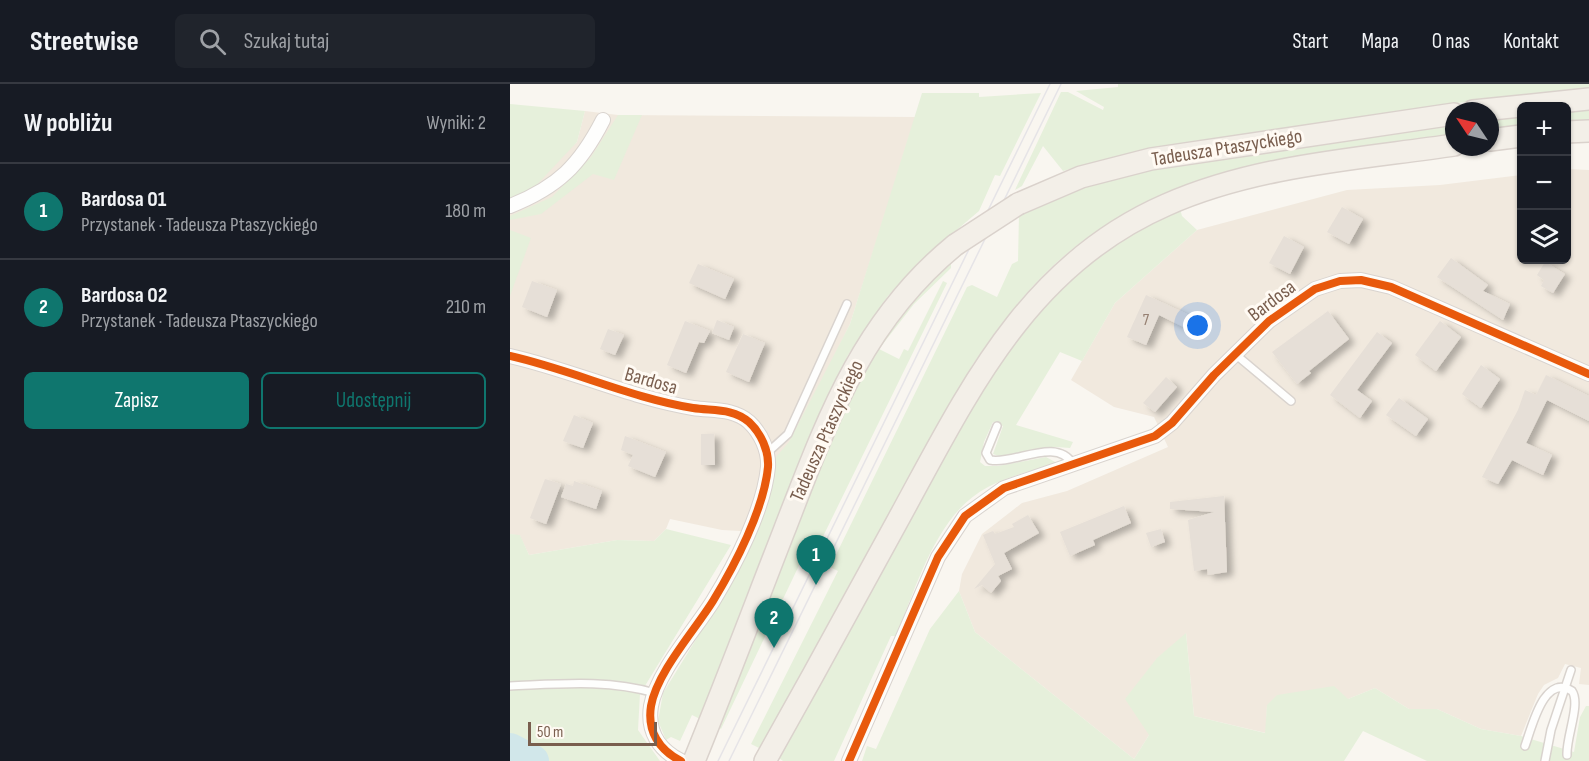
<!DOCTYPE html>
<html lang="pl">
<head>
<meta charset="utf-8">
<style>
  :root { --surface:#171b24; --page:#20242c; --text:#f1f3f6; --muted:#9ea1a6; --line:#363941; --accent:#0f766e }
  body { margin:0; font-family:"Sofia Sans Condensed",sans-serif; background:var(--page); color:var(--text) }
  .controls { position:absolute; right:18px; top:18px; display:grid; overflow:hidden; border-radius:9px; box-shadow:0 2px 4px #0004 }
  .controls button { width:54px; height:54px; display:grid; place-items:center; padding:0; border:0; border-bottom:2px solid var(--line); background:var(--surface); color:var(--text); font:30px sans-serif }
  .compass { position:absolute; left:935px; top:18px; width:54px; height:54px; border-radius:50%; background:var(--surface); box-shadow:0 2px 4px #0004; rotate:305deg }
  .scale { position:absolute; left:18px; bottom:15px; width:129px; box-sizing:border-box; padding-left:6px; border:3px solid #795e4e; border-top:0; font-size:16px; line-height:21px; white-space:nowrap; color:#795e4e; -webkit-text-stroke:4px #fffaf3; paint-order:stroke }
  .you { position:absolute; left:688px; top:242px; width:21px; height:21px; margin:-15px; border:4px solid #fff; border-radius:50%; background:#1a73e8; box-shadow:0 0 0 9px #1a73e833 }
  .badge { display:grid; place-items:center; width:39px; height:39px; border-radius:50%; background:var(--accent); color:#fff; font-size:20px; font-weight:700 }
  .pin { position:absolute; translate:-50% -50px; filter:drop-shadow(0 2px 3px #0008) }
  .pin::after { content:''; position:absolute; top:32px; width:21px; height:18px; background:inherit; clip-path:polygon(0 0,100% 0,50% 100%) }
  .list { margin:0; padding:0; list-style:none }
  h2 { display:flex; justify-content:space-between; align-items:center; height:78px; margin:0; padding:0 24px; font-size:26px }
  h2 small { font-size:20px; font-weight:400; color:var(--muted) }
  .list li { display:grid; grid-template-columns:39px 1fr auto; gap:18px; align-items:center; box-sizing:border-box; height:96px; padding:0 24px; border-top:2px solid var(--line) }
  .list b { display:block; font-size:22px; white-space:nowrap }
  .list p { margin:0; font-size:20px; white-space:nowrap; color:var(--muted) }
  .list em { font-size:20px; font-style:normal; color:var(--muted) }
  .actions { display:flex; gap:12px; padding:18px 24px }
  .actions a { flex:1; padding:14px 0; border:2px solid var(--accent); border-radius:9px; text-align:center; font-size:21px; color:var(--accent) }
  .actions .main { background:var(--accent); color:#fff }
  .icon { flex:none; width:33px; height:33px; fill:none; stroke:currentColor; stroke-width:2; stroke-linecap:round; stroke-linejoin:round }
  .map { position:relative; flex:none; width:1079px; height:677px; overflow:hidden }
  header { display:flex; align-items:center; gap:36px; box-sizing:border-box; height:84px; padding:0 30px; background:var(--surface); border-bottom:2px solid var(--line) }
  header strong { font-size:28px }
  nav { display:flex; gap:33px; margin-inline-start:auto; font-size:21px }
  .search { width:420px; height:54px; background:var(--page); display:flex; align-items:center; gap:15px; box-sizing:border-box; padding:0 21px; border-radius:9px; color:var(--muted); font-size:22px }
  main { display:flex }
  aside { flex:1; background:var(--surface) }
  .map>svg:first-child { display:block }
</style>
</head>
<body>
<header>
<strong>Streetwise</strong>
<div class="search"><svg class="icon" aria-label="search" viewBox="0 0 24 24"><circle cx="10" cy="10" r="6"/><path d="M15 15l6 6"/></svg>Szukaj tutaj</div>
<nav><a>Start</a><a>Mapa</a><a>O nas</a><a>Kontakt</a></nav>
</header>
<main>
<aside>
<h2>W pobliżu<small>Wyniki: 2</small></h2>
<ul class="list">
<li><span class="badge">1</span><div><b>Bardosa 01</b><p>Przystanek · Tadeusza Ptaszyckiego</p></div><em>180 m</em></li>
<li><span class="badge">2</span><div><b>Bardosa 02</b><p>Przystanek · Tadeusza Ptaszyckiego</p></div><em>210 m</em></li>
</ul>
<div class="actions"><a class="main">Zapisz</a><a>Udostępnij</a></div>
</aside>
<div class="map">
<svg width="1079" height="677" viewBox="0 0 1079 677">
  <defs>
    <filter id="shadow"><feDropShadow dx="6" dy="4" stdDeviation="3" flood-color="#0004"/></filter>
  </defs>
  <rect width="100%" height="100%" fill="#f9f6f0"/>
  <g fill="#f1e9de">
    <polygon points="75,27 108,31 406,33 340,240 281,360 248,448 212,446 160,435 156,445 144,457 107,456 19,471 10,452 0,450 0,117 67,58"/>
    <polygon points="1057,85 1079,86 1079,601 1069,600 1071,584 1055,580 1048,594 1034,601 1028,610 1011,652 971,645 927,625 899,625 865,604 838,615 757,621 756,649 684,632 676,549 639,651 624,675 465,548 449,507 452,490 472,450 512,419 557,407 658,363 644,333 604,323 561,296 605,219 687,146 837,106 930,101 1011,91 1011,176 1056,176"/>
  </g>
  <g fill="#e6f0db">
    <path d="M608 0H1079V5C988 11 898 26 808 39 722 52 636 62 553 87L533 62 512 102 505 106 551 8H558L593 26 594 23 566 7 608 3Z"/>
    <polygon points="412,9 469,9 469,13 531,9 490,92 485,91 469,127 408,179 378,212 338,271 305,341 190,635 182,631 170,657 161,653 156,656 148,637 153,609 222,497 262,398 265,374 279,358 340,240"/>
    <polygon points="0,20 75,27 67,58 20,108 0,115"/>
    <polygon points="1079,26 1079,37 1057,38 1056,27"/>
    <polygon points="108,31 132,31 104,96 83,90 31,130 0,136 0,132 42,113 81,73"/>
    <polygon points="1011,32 1011,42 980,46 980,35"/>
    <path d="M944 40V51C809 71 663 79 554 172 517 203 490 242 463 280L251 665 241 660 328 487 320 483 457 203 462 201 487 213 502 180 508 177 509 130 574 101 611 91Z"/>
    <path d="M670 125 672 132 687 146 605 219 572 277 550 268 506 341 563 358 560 364 547 363 489 372 483 370 493 342 483 338 474 358 470 378 475 382H488L536 373 547 379C524 386 499 392 478 403 426 430 407 502 386 552H381L324 677H273L269 674 470 309 502 257 559 195 608 157Z"/>
    <polygon points="0,146 21,154 0,212"/>
    <path d="M441 176V184L404 220 369 265 389 275 394 265 398 267 433 197 437 199 302 475 294 471 211 645 208 643 341 308C370 254 398 219 441 176Z"/>
    <polygon points="156,445 221,461 130,610 128,646 150,677 0,677 0,450 10,451 19,471 107,456 144,457"/>
    <polygon points="449,507 465,548 624,675 639,651 615,615 647,574 676,549 684,632 755,649 757,621 767,611 824,602 838,615 865,604 899,625 927,625 971,645 1011,652 1064,668 1070,633 1076,622 1079,622 1079,677 917,677 853,647 834,677 352,677 357,662 366,665 420,545"/>
  </g>
  <g fill="none" stroke-linecap="round" stroke-linejoin="round">
    <polyline stroke="#d1e7ea" stroke-width="32" points="0,665 23,677"/>
  </g>
  <g fill="#e6dfd7" filter="url(#shadow)">
    <polygon points="832,123 853,135 839,160 817,148"/>
    <polygon points="774,152 794,163 780,190 759,179"/>
    <polygon points="941,174 978,201 973,207 1000,220 993,236 927,193"/>
    <polygon points="1035,178 1055,190 1043,209 1031,202 1034,196 1027,191"/>
    <polygon points="188,180 224,195 215,215 179,199"/>
    <polygon points="22,197 47,206 37,233 12,223"/>
    <polygon points="636,211 690,236 684,248 649,231 636,261 617,253"/>
    <polygon points="818,227 839,255 799,287 801,289 787,300 762,268"/>
    <polygon points="207,236 224,243 219,256 202,249"/>
    <polygon points="175,237 200,247 194,259 189,258 176,289 157,281"/>
    <polygon points="930,237 951,253 926,287 905,271"/>
    <polygon points="98,245 114,251 105,271 90,265"/>
    <polygon points="867,248 882,259 847,306 862,317 850,334 820,311"/>
    <polygon points="233,250 255,259 239,298 216,288"/>
    <polygon points="971,281 990,295 971,324 952,310"/>
    <polygon points="1036,291 1079,312 1079,337 1037,316 1016,359 1042,371 1033,391 1002,376 988,400 972,393 1008,326 1015,306 1026,311"/>
    <polygon points="656,293 667,303 645,328 633,319"/>
    <polygon points="889,314 918,335 906,352 876,331"/>
    <polygon points="64,331 83,339 73,364 53,357"/>
    <polygon points="191,350 204,350 205,381 191,381"/>
    <polygon points="115,352 156,368 145,393 118,382 123,371 111,366"/>
    <polygon points="35,395 51,400 36,440 20,434"/>
    <polygon points="64,397 92,407 86,425 51,413 56,400 63,402"/>
    <polygon points="714,412 717,488 698,491 697,485 684,487 678,436 704,428 660,425 660,418"/>
    <polygon points="614,422 621,439 583,456 585,461 560,472 550,448"/>
    <polygon points="518,431 529,449 494,469 502,485 488,492 491,497 481,509 472,501 464,505 485,480 473,451 483,447 485,450 504,443 502,440"/>
    <polygon points="651,445 655,458 641,463 636,449"/>
  </g>
  <g fill="none" stroke-linecap="round" stroke-linejoin="round">
    <g stroke="#d9d3ce" stroke-width="10">
      <g id="lane">
        <polyline points="725,270 781,317"/>
        <path d="M487 342 476 369 480 376C505 381 546 352 563 380"/>
        <polyline points="257,369 278,350 337,220"/>
        <path d="M0 602C49 600 97 595 145 609"/>
        <path d="M1015 662C1022 643 1034 589 1062 607 1071 620 1056 653 1057 671"/>
        <polyline points="1035,677 1041,646 1061,586"/>
      </g>
    </g>
    <g stroke="#d9d3ce" stroke-width="16">
      <g id="street">
        <path d="M0 122C48 103 70 81 93 36"/>
        <path d="M0 272C62 286 121 314 183 324 203 327 223 324 239 338 251 349 259 367 258 383 254 425 225 481 203 517 185 546 147 588 141 622 137 647 149 666 171 677"/>
        <polyline points="339,677 428,473 455,432 494,404 645,352 662,339 704,291 759,237 805,205 830,197 851,196 881,203 1079,290"/>
      </g>
    </g>
    <g stroke="#dad2cc" stroke-width="24">
      <g id="primary">
        <polyline points="963,27 1079,15"/>
        <polyline points="1056,48 1079,47"/>
        <polyline points="980,56 1011,52"/>
        <polyline points="508,120 571,93 641,75 944,30"/>
        <path d="M184 677C215 601 244 524 274 447 316 339 351 238 445 161"/>
        <path d="M255 677C300 597 344 517 388 436 457 310 516 182 656 121 746 81 849 75 944 61"/>
      </g>
    </g>
    <use href="#lane" stroke="#fefefd" stroke-width="7"/>
    <use href="#street" stroke="#fefefd" stroke-width="14"/>
    <use href="#primary" stroke="#f3efe8" stroke-width="21"/>
    <g stroke="#e6e4e7" stroke-width="1.5">
      <polyline points="208,677 540,0"/>
      <polyline points="219,677 551,0"/>
    </g>
    <g stroke="#dad2cc" stroke-width="24" stroke-linecap="butt">
      <polyline id="primary-bridge" points="445,161 508,120"/>
    </g>
    <use href="#primary-bridge" stroke="#f3efe8" stroke-width="21"/>
    <g stroke="#fffaf3" stroke-width="11">
      <g id="cycleway">
        <path d="M0 272C62 286 121 314 183 324 203 327 223 324 239 338 251 349 259 367 258 383 254 425 225 481 203 517 185 546 147 588 141 622 137 647 149 666 171 677"/>
        <polyline points="339,677 428,473 455,432 494,404 645,352 662,339 704,291 759,237 805,205 830,197 851,196 881,203 1079,290"/>
      </g>
    </g>
    <use href="#cycleway" stroke="#e8590c" stroke-width="8"/>
  </g>
  <g text-anchor="middle" dominant-baseline="central" stroke-width="6" stroke-linejoin="round" paint-order="stroke">
    <g font-size="16" fill="#968072">
      <text x="636" y="236">7</text>
    </g>
    <g font-size="20" fill="#795e4e" stroke="#fffaf3">
      <text transform="translate(717 64) rotate(-9)">Tadeusza Ptaszyckiego</text>
      <text transform="translate(762 217) rotate(-37)">Bardosa</text>
      <text transform="translate(141 297) rotate(16)">Bardosa</text>
      <text transform="translate(317 347) rotate(-66)">Tadeusza Ptaszyckiego</text>
    </g>
  </g>
</svg>
<div class="controls">
<button>+</button>
<button>−</button>
<button><svg class="icon" aria-label="layers" viewBox="0 0 24 24"><path d="M12 4l9 5-9 5-9-5zM3 14l9 5 9-5"/></svg></button>
</div>
<svg class="compass" viewBox="-18 -18 36 36"><path d="M0-13l5 13h-10z" fill="#e53935"/><path d="M0 13l5-13h-10z" fill="#9ea1a6"/></svg>
<div class="scale">50 m</div>
<div class="you"></div>
<div class="pin badge" style="left:306px;top:501px">1</div>
<div class="pin badge" style="left:264px;top:564px">2</div>
</div>
</main>
</body>
</html>
